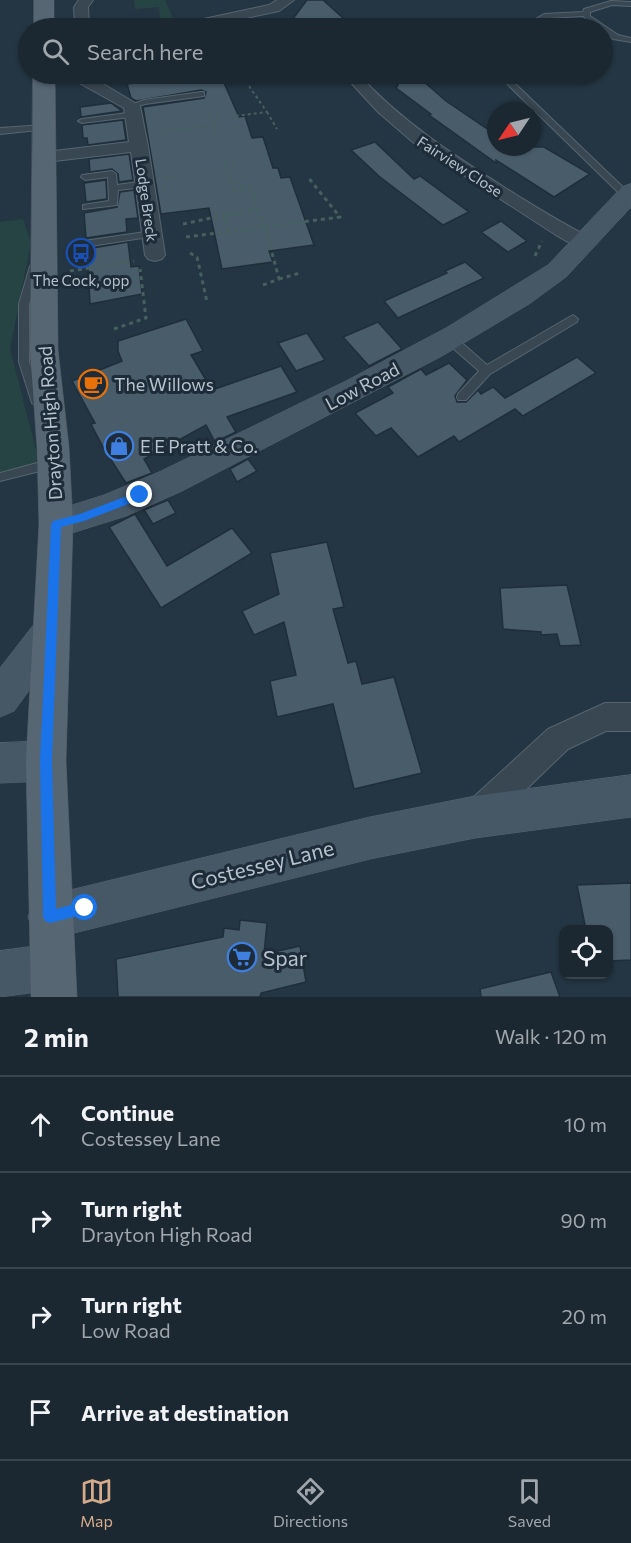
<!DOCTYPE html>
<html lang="en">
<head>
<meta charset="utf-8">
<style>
  :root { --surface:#1b2832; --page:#24303a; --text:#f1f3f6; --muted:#a0a6ac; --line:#39444d; --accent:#d6ab8b }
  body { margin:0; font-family:Commissioner,sans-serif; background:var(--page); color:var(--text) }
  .controls { position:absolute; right:18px; bottom:18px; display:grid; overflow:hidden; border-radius:12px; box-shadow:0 2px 4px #0004 }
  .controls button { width:54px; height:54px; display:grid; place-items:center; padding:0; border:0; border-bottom:2px solid var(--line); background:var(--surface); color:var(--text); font:30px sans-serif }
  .compass { position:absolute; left:487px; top:102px; width:54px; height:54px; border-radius:50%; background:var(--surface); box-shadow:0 2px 4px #0004; rotate:235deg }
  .stop { position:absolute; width:18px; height:18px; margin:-14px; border:4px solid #1a73e8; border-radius:50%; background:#fff }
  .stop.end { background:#1a73e8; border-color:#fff; box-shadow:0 2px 6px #0008 }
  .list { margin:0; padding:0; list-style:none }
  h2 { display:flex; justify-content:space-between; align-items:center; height:78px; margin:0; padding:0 24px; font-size:26px }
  h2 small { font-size:20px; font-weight:400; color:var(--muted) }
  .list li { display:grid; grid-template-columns:39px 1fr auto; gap:18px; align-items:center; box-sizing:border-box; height:96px; padding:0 24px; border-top:2px solid var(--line) }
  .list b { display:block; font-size:22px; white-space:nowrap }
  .list p { margin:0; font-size:20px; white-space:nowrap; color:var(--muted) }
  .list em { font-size:20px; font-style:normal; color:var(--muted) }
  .icon { flex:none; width:33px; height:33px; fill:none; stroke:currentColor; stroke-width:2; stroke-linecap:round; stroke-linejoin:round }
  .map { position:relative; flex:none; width:631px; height:997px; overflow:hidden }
  .search { position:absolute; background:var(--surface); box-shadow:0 2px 4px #0004; left:18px; right:18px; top:18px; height:66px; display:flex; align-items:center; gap:15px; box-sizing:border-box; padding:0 21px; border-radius:33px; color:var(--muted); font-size:22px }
  .sheet { height:462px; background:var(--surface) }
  nav { display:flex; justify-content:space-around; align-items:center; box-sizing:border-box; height:84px; border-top:2px solid var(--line); background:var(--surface); font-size:16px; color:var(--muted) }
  nav a { display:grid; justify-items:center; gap:3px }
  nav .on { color:var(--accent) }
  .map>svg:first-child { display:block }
</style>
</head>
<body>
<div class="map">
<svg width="631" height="997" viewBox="0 0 631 997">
  <rect width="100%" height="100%" fill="#243643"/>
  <g fill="#264444">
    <polygon points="134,0 165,0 177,28 161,28 159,7 135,9"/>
    <polygon points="23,219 31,243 10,349 36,450 37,468 0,474 0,222"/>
  </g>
  <g fill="#485c6a" stroke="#1f2e3a" stroke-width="1.5">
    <polygon points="307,0 323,0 354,28 322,28 318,21 311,19 303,23 304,28 286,28"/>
    <polygon points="201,74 220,74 239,117 245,116 252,138 263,137 273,168 278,168 281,178 290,177 314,245 269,251 273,262 222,269 209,208 161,214 143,107 204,98 206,92 201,90 136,101 131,98 127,84"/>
    <polygon points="384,74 415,74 446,101 496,135 496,147 544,147 590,174 554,197 496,160 496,163 429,115 431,114 396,88 398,85"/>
    <polygon points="111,103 122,111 81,117 80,107"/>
    <polygon points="123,120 126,140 88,145 87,138 83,138 82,125"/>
    <polygon points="375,142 414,179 420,176 469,212 443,225 380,177 351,150"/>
    <polygon points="129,154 133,180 119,182 118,174 112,169 90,172 89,159"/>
    <polygon points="106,180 107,199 86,202 84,183"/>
    <polygon points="134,190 138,218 126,219 127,232 86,238 84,213 117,207 120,192"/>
    <polygon points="501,221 527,241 508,252 481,232"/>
    <polygon points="128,242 131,267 139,266 142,294 90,304 87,249"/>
    <polygon points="465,262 484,278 398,318 384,301 447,273 445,271"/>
    <polygon points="186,319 203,351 191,355 212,390 281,366 297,392 227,417 236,432 215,442 206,425 144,459 152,473 126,483 104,449 91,424 95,423 72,381 122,361 118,351 118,341"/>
    <polygon points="378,322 402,349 369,366 343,337"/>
    <polygon points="307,333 325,360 296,371 278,343"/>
    <polygon points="577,357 596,373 523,416 515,409 459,442 454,436 418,457 391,428 376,436 355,413 393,393 388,387 421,369 426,375 449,363 467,380 455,396 457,402 466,402 478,390 481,394 493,387 505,398"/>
    <polygon points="248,459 257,471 237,482 230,469"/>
    <polygon points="168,500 176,513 153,524 144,510"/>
    <polygon points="135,514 167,566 232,528 252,553 161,608 109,527"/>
    <polygon points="327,542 344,607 333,609 348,663 356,661 362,684 394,677 422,773 354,789 333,704 277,717 270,681 296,675 284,622 254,635 242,611 279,594 270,553"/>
    <polygon points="567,585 581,645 560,646 557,634 541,635 541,632 503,629 500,588"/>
    <polygon points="631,883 631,960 609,961 609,930 586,930 577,885"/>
    <polygon points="240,920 267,923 264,954 300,946 306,982 261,993 260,997 118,997 116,959 223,937 224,928 239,930"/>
    <polygon points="551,972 560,997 481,997 480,989"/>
  </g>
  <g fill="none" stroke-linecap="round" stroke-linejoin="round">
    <g stroke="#576570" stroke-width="2">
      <g id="lane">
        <polygon points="611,1 631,2 631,6 612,5 590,12 590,16 618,35 631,38 631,42 613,39 602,32 602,28 597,28 583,16 549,18 530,28 521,28 544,14 583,12 584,9"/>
        <polygon points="497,74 505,74 630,194 630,198 624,198"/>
        <polygon points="201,92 204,92 204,96 145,104 132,108 128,106 144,100"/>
        <polygon points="135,112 139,114 138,116 82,123 78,121 82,119"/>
        <polygon points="45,125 48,125 48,129 0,134 0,128"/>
        <polygon points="112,171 116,174 117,185 145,181 149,184 145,187 118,190 117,205 83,209 83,205 109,201 108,177 85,180 81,177 82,175"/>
        <polygon points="152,231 157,234 155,236 84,247 79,244 84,241"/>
        <polygon points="35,263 40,266 29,304 29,362 44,403 38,407 32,403 19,362 19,304 30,266"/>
        <polygon points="573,315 578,319 577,322 490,374 466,400 458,400 457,397 458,394 479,371 446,342 445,339 446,336 454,336 487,365"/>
        <polygon points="52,459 56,461 58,464 56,467 0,481 0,473"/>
      </g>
    </g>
    <g stroke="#576570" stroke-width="2">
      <g id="street">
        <polygon points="79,0 93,0 88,7 89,28 75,28 74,7"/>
        <polygon points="277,0 294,0 279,11 204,27 197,23 199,20 269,5"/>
        <polygon points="311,21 316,22 320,28 306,28 304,25"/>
        <polygon points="79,74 93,74 95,79 140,106 148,146 165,255 162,259 155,261 148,259 145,255 131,152 46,162 40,161 37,157 40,153 46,152 129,142 124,108 81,84"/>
        <path d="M343 74H358C401 121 453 155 507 189 534 206 562 223 591 238L593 242 591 246C578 250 567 241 556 235L414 143 378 112Z"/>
        <polygon points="605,703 631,703 631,731 606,731 568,749 488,826 477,830 466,826 462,815 466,804 548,729"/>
      </g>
    </g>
    <g stroke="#576570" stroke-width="1">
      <g id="secondary">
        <polygon points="631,184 631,207 566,277 529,304 442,356 182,491 126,516 56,538 44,534 39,524 44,514 104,495 159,472 346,381 446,328 548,265 622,187"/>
        <polygon points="51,614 64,619 69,631 64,643 14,711 0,717 0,668 38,619"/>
        <polygon points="46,741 60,747 66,761 60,775 46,781 0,783 0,743"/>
        <polygon points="631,775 631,817 475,838 370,859 50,939 34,933 28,917 34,901 50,895 370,817 475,796"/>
        <polygon points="52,944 68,951 75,967 68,983 52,990 0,997 0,951"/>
      </g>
    </g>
    <g stroke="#46535f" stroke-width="1">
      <g id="primary">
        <rect x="34" y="0" width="20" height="28"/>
        <polygon points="33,74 55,74 58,350 69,447 73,524 66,761 77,997 31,997 26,761 39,524 37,447 30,350"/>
      </g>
    </g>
    <g stroke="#45605f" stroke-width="2" stroke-dasharray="3 3" stroke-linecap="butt">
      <polyline points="208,106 214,125"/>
      <polyline points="267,112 277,129"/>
      <polyline points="212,119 267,112 249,86"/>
      <polyline points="156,133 214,125 230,175"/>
      <polyline points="206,173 229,170"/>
    </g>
    <g stroke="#45605f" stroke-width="3" stroke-dasharray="4 4" stroke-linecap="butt">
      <polyline points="229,173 234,190 251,188 263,227"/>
      <polyline points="166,178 177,177"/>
      <polyline points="225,215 258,209"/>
      <polyline points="183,224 225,215 229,232"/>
      <polyline points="186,237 340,217 307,176"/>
      <polyline points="190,253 197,257 207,302"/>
      <polyline points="535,256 542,241"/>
      <polyline points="70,271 134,261"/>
      <polyline points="279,279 300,273"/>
      <polyline points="263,285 279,279 265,227"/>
      <polyline points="114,329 146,318 140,269"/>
    </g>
    <use href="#lane" fill="#394753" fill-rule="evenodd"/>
    <use href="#street" fill="#394753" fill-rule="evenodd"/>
    <use href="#secondary" fill="#465766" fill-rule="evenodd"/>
    <use href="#primary" fill="#576673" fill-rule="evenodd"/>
  </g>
  <polygon fill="#1a73e8" points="140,491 145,495 144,498 84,521 61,527 52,760 56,909 85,901 89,903 91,908 89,912 85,914 50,923 45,921 43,917 40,760 51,524 53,521 80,514"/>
  <defs>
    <g id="bus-ring" transform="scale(1.5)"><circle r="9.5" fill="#1d2c38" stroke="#1a4fb4" stroke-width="1.5"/><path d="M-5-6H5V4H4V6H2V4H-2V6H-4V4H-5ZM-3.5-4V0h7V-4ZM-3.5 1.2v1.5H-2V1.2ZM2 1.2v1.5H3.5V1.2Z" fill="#1a4fb4"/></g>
    <g id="cafe-ring" transform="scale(1.5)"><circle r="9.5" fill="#1d2c38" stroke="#e8710a" stroke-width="1.5"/><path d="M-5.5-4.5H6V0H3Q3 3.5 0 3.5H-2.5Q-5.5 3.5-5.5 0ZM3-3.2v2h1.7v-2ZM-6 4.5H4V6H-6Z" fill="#e8710a"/></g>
    <g id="shop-ring" transform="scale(1.5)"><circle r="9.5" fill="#1d2c38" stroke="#3f7fe0" stroke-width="1.5"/><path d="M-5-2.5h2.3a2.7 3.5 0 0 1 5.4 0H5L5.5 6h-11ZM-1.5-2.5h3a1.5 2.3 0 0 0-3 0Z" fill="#3f7fe0"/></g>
    <g id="supermarket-ring" transform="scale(1.5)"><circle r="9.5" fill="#1d2c38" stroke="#3f7fe0" stroke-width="1.5"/><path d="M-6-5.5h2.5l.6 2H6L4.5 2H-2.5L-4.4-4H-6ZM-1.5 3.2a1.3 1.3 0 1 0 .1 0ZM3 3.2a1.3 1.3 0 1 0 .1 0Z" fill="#3f7fe0"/></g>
  </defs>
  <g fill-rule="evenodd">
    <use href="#bus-ring" x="81" y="253"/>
    <use href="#cafe-ring" x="93" y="384"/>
    <use href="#shop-ring" x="119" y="446"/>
    <use href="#supermarket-ring" x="242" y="957"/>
  </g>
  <g text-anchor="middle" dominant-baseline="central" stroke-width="6" stroke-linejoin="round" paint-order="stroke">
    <g font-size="15" fill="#b6c2cd" stroke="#1d2c38">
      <text transform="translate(460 166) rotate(33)">Fairview Close</text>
      <text transform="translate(147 200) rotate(82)">Lodge Breck</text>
    </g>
    <g font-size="15" fill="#b6c2cd" stroke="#1d2c38">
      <text x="81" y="280">The Cock, opp</text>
    </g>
    <g font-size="18" fill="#b6c2cd" stroke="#1d2c38" text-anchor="start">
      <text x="114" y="384">The Willows</text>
      <text x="140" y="446">E E Pratt &amp; Co.</text>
    </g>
    <g font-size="18" fill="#b6c2cd" stroke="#1d2c38">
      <text transform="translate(362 386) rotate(-28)">Low Road</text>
      <text transform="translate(50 423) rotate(-94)">Drayton High Road</text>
    </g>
    <g font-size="21" fill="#b6c2cd" stroke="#1d2c38">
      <text transform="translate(262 864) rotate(-14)">Costessey Lane</text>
    </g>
    <g font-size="21" fill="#b6c2cd" stroke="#1d2c38" text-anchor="start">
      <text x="263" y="957">Spar</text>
    </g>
  </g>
</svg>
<div class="controls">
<button><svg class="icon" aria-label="locate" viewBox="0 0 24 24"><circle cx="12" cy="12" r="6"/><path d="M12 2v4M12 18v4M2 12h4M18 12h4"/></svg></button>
</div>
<svg class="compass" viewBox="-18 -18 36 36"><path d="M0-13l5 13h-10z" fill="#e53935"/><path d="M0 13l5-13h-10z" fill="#a0a6ac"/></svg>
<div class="stop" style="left:85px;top:908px"></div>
<div class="stop end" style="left:140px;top:495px"></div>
<div class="search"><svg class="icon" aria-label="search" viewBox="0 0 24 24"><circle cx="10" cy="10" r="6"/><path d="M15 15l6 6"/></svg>Search here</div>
</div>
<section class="sheet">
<h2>2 min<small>Walk · 120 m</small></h2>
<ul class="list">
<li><svg class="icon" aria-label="ahead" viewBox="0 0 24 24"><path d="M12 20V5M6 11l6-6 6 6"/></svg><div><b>Continue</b><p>Costessey Lane</p></div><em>10 m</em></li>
<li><svg class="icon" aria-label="right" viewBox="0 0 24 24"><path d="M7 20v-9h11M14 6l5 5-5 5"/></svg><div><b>Turn right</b><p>Drayton High Road</p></div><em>90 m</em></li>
<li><svg class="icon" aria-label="right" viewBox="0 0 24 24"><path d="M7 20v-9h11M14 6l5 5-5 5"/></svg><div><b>Turn right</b><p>Low Road</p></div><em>20 m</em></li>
<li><svg class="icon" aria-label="arrive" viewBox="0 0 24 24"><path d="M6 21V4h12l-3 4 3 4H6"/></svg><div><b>Arrive at destination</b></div></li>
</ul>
</section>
<nav>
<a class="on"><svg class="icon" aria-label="map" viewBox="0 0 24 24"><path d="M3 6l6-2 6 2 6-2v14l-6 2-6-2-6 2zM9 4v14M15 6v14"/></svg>Map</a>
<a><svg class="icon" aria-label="directions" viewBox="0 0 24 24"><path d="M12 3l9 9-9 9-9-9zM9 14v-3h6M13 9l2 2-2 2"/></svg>Directions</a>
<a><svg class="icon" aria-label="saved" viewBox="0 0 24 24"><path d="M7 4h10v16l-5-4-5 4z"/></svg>Saved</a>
</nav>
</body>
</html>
